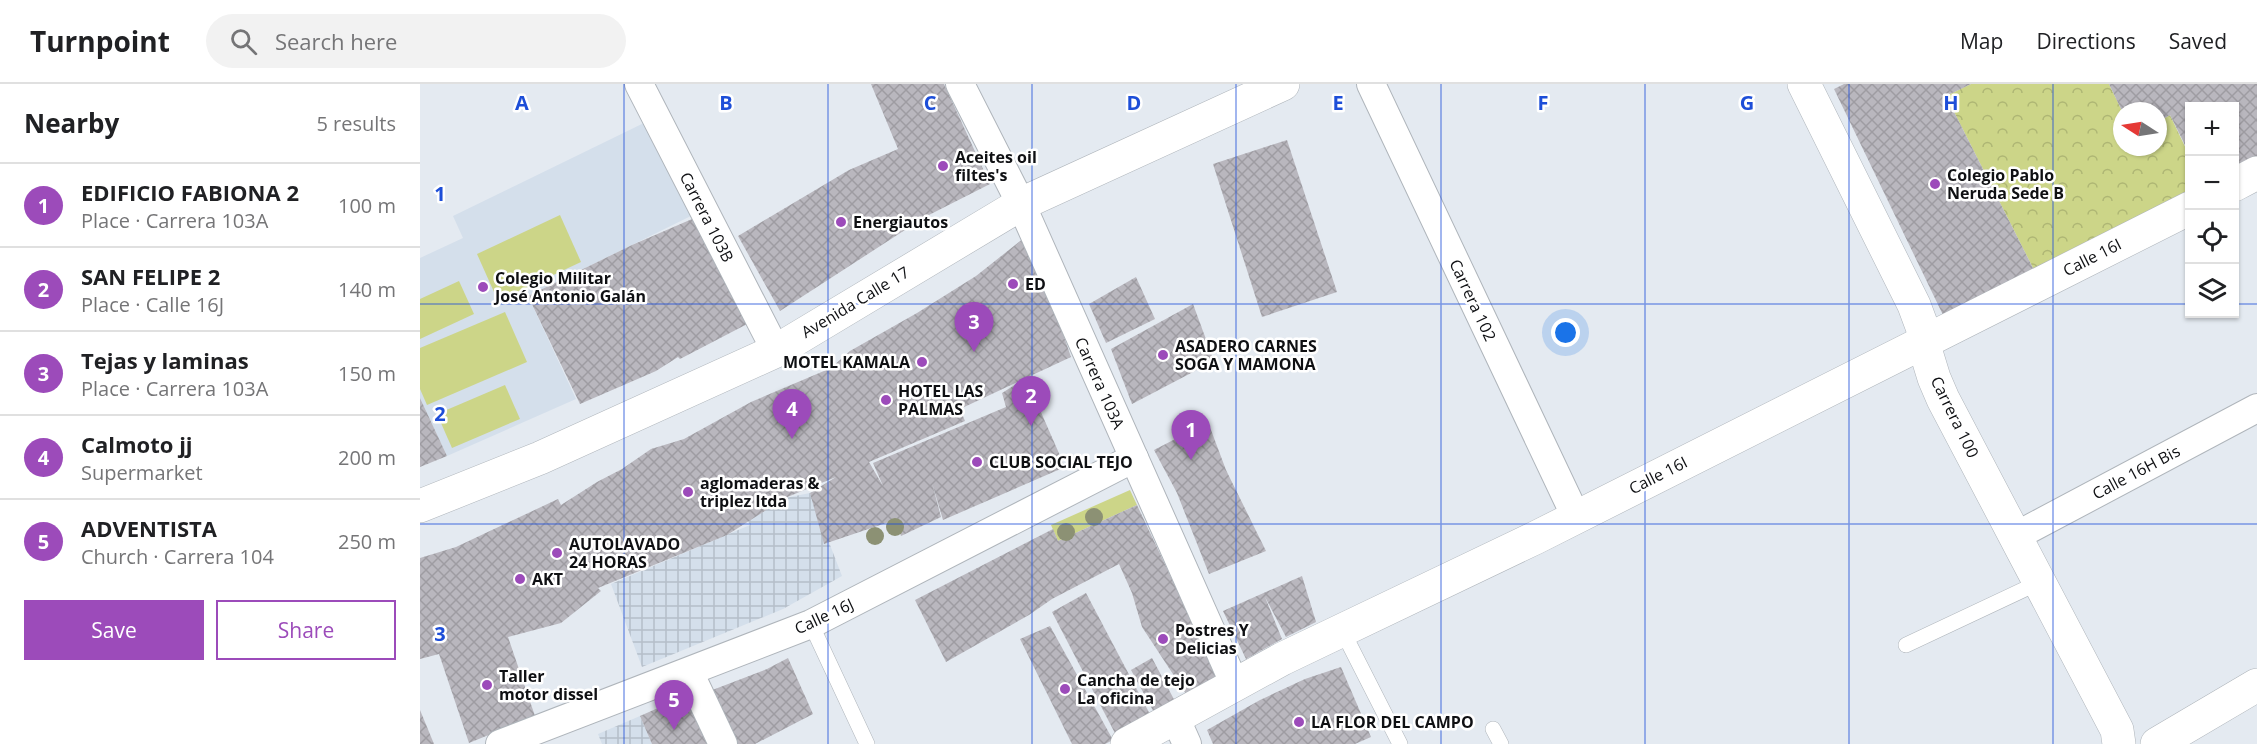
<!DOCTYPE html>
<html lang="en">
<head>
<meta charset="utf-8">
<style>
  :root { --surface:#fff; --page:#f2f2f2; --text:#202124; --muted:#757577; --line:#e0e0e0; --accent:#9c4bba }
  body { margin:0; font-family:"Open Sans",sans-serif; background:var(--page); color:var(--text) }
  .controls { position:absolute; right:18px; top:18px; display:grid; overflow:hidden; border-radius:0px; box-shadow:0 2px 4px #0004 }
  .controls button { width:54px; height:54px; display:grid; place-items:center; padding:0; border:0; border-bottom:2px solid var(--line); background:var(--surface); color:var(--text); font:30px sans-serif }
  .compass { position:absolute; left:1693px; top:18px; width:54px; height:54px; border-radius:50%; background:var(--surface); box-shadow:0 2px 4px #0004; rotate:282deg }
  .you { position:absolute; left:1146px; top:249px; width:21px; height:21px; margin:-15px; border:4px solid #fff; border-radius:50%; background:#1a73e8; box-shadow:0 0 0 9px #1a73e833 }
  .badge { display:grid; place-items:center; width:39px; height:39px; border-radius:50%; background:var(--accent); color:#fff; font-size:20px; font-weight:700 }
  .pin { position:absolute; translate:-50% -50px; filter:drop-shadow(0 2px 3px #0008) }
  .pin::after { content:''; position:absolute; top:32px; width:21px; height:18px; background:inherit; clip-path:polygon(0 0,100% 0,50% 100%) }
  .list { margin:0; padding:0; list-style:none }
  h2 { display:flex; justify-content:space-between; align-items:center; height:78px; margin:0; padding:0 24px; font-size:26px }
  h2 small { font-size:20px; font-weight:400; color:var(--muted) }
  .list li { display:grid; grid-template-columns:39px 1fr auto; gap:18px; align-items:center; box-sizing:border-box; height:84px; padding:0 24px; border-top:2px solid var(--line) }
  .list b { display:block; font-size:22px; white-space:nowrap }
  .list p { margin:0; font-size:20px; white-space:nowrap; color:var(--muted) }
  .list em { font-size:20px; font-style:normal; color:var(--muted) }
  .actions { display:flex; gap:12px; padding:18px 24px }
  .actions a { flex:1; padding:14px 0; border:2px solid var(--accent); border-radius:0px; text-align:center; font-size:21px; color:var(--accent) }
  .actions .main { background:var(--accent); color:#fff }
  .icon { flex:none; width:33px; height:33px; fill:none; stroke:currentColor; stroke-width:2; stroke-linecap:round; stroke-linejoin:round }
  .map { position:relative; flex:none; width:1837px; height:660px; overflow:hidden }
  header { display:flex; align-items:center; gap:36px; box-sizing:border-box; height:84px; padding:0 30px; background:var(--surface); border-bottom:2px solid var(--line) }
  header strong { font-size:28px }
  nav { display:flex; gap:33px; margin-inline-start:auto; font-size:21px }
  .search { width:420px; height:54px; background:var(--page); display:flex; align-items:center; gap:15px; box-sizing:border-box; padding:0 21px; border-radius:33px; color:var(--muted); font-size:22px }
  main { display:flex }
  aside { flex:1; background:var(--surface) }
  .map>svg:first-child { display:block }
</style>
</head>
<body>
<header>
<strong>Turnpoint</strong>
<div class="search"><svg class="icon" aria-label="search" viewBox="0 0 24 24"><circle cx="10" cy="10" r="6"/><path d="M15 15l6 6"/></svg>Search here</div>
<nav><a>Map</a><a>Directions</a><a>Saved</a></nav>
</header>
<main>
<aside>
<h2>Nearby<small>5 results</small></h2>
<ul class="list">
<li><span class="badge">1</span><div><b>EDIFICIO FABIONA 2</b><p>Place · Carrera 103A</p></div><em>100 m</em></li>
<li><span class="badge">2</span><div><b>SAN FELIPE 2</b><p>Place · Calle 16J</p></div><em>140 m</em></li>
<li><span class="badge">3</span><div><b>Tejas y laminas</b><p>Place · Carrera 103A</p></div><em>150 m</em></li>
<li><span class="badge">4</span><div><b>Calmoto jj</b><p>Supermarket</p></div><em>200 m</em></li>
<li><span class="badge">5</span><div><b>ADVENTISTA</b><p>Church · Carrera 104</p></div><em>250 m</em></li>
</ul>
<div class="actions"><a class="main">Save</a><a>Share</a></div>
</aside>
<div class="map">
<svg width="1837" height="660" viewBox="0 0 1837 660">
  <defs>
    <pattern id="industrial-grid" width="8" height="8" patternUnits="userSpaceOnUse" patternTransform="scale(1.5)"><rect width="8" height="8" fill="#d4dfeb"/><path d="M0 4h8M4 0v8" fill="none" stroke="#b5bec9"/></pattern>
    <pattern id="forest-crowns" width="20" height="18" patternUnits="userSpaceOnUse" patternTransform="scale(1.5)"><rect width="20" height="18" fill="#ccd588"/><path d="M2 6a3 3 0 1 1 6 0M12 15a3 3 0 1 1 6 0" fill="none" stroke="#aeb674"/></pattern>
    <pattern id="building-cross-hatch" width="8" height="8" patternUnits="userSpaceOnUse" patternTransform="scale(1.5)"><rect width="8" height="8" fill="#b9b7be"/><path d="M0 0l8 8M0 8l8-8" fill="none" stroke="#9e9ca2"/></pattern>
  </defs>
  <rect width="100%" height="100%" fill="#e4eaf1"/>
  <polygon fill="#d4dfeb" points="228,37 273,131 108,212 156,315 27,372 0,314 0,174 43,154 33,132"/>
  <g fill="url(#industrial-grid)">
    <polygon points="390,409 422,492 363,525 222,583 191,500 330,441 328,437 365,414"/>
    <polygon points="220,632 232,660 182,660 178,650"/>
  </g>
  <g fill="#ccd588">
    <polygon points="140,131 161,178 78,217 57,170"/>
    <polygon points="39,197 54,230 0,255 0,215"/>
    <polygon points="85,228 107,278 7,321 0,305 0,264"/>
    <polygon points="85,301 100,335 32,364 17,330"/>
    <polygon points="710,406 717,421 638,457 631,441"/>
  </g>
  <polygon fill="url(#forest-crowns)" points="1551,0 1689,0 1702,27 1702,63 1738,63 1738,38 1750,31 1769,71 1769,112 1615,188 1526,12"/>
  <g fill="url(#building-cross-hatch)" fill-rule="evenodd">
    <polygon points="451,0 524,0 570,100 505,133 360,227 318,152 429,86 478,65"/>
    <polygon points="1424,0 1551,0 1526,12 1615,188 1523,231 1414,5"/>
    <polygon points="1689,0 1837,0 1837,78 1815,89 1815,22 1770,22 1770,71 1750,31 1738,38 1738,27 1702,27"/>
    <polygon points="867,56 917,208 842,233 793,80"/>
    <polygon points="279,132 333,237 260,275 258,273 236,287 160,320 108,212 212,161"/>
    <path d="M604 154 629 209 651 273 606 294 645 383 523 436 512 399 521 433 481 452 475 436 404 460 390 409 416 393 365 414 307 451 178 504 181 507 141 539 88 553 115 632 49 659 19 570 0 575V474L36 463 138 415 141 421 177 398 202 385 231 365 264 355 331 318 411 284 430 267 497 229 556 192ZM606 294 582 309 586 323 453 379 463 402 449 378 545 337 540 325Z"/>
    <polygon points="716,193 735,235 686,259 669,220"/>
    <polygon points="773,220 794,277 712,320 691,265"/>
    <polygon points="0,314 27,372 0,383"/>
    <polygon points="788,338 806,386 846,467 789,490 757,409 734,366"/>
    <polygon points="717,421 751,493 804,591 768,613 722,543 712,509 699,480 632,515 609,531 526,578 495,516 633,445 638,457"/>
    <polygon points="882,492 896,538 866,553 845,513 862,555 826,575 803,527"/>
    <polygon points="666,509 733,636 698,655 632,528"/>
    <polygon points="630,542 693,656 685,660 652,660 600,555"/>
    <polygon points="368,574 393,630 335,660 309,660 282,610 347,585"/>
    <polygon points="732,574 757,621 736,632 711,586"/>
    <polygon points="921,583 951,653 935,660 793,660 787,646 840,616 885,595"/>
    <polygon points="265,612 290,660 232,660 220,632"/>
    <polygon points="0,626 14,660 0,660"/>
  </g>
  <g fill="none" stroke-linecap="round" stroke-linejoin="round">
    <g stroke="#afb5bb" stroke-width="16">
      <g id="service">
        <polyline points="391,540 447,660"/>
        <polyline points="922,546 980,660"/>
        <polyline points="1486,561 1620,498"/>
        <polyline points="1073,645 1081,660"/>
      </g>
    </g>
    <g stroke="#afb5bb" stroke-width="30">
      <g id="minor">
        <polyline points="219,0 356,267"/>
        <polyline points="540,0 601,120 815,601"/>
        <polyline points="951,0 1156,433"/>
        <polyline points="1596,452 1837,324"/>
        <polyline points="269,588 303,660"/>
        <polyline points="755,633 767,660"/>
        <polyline points="80,660 391,540 714,374"/>
      </g>
    </g>
    <g stroke="#afb5bb" stroke-width="34">
      <g id="tertiary">
        <polyline points="1384,0 1494,221 1504,248 1503,258 1514,294 1523,315 1697,646 1699,660"/>
        <polyline points="1814,101 1837,89"/>
        <polyline points="707,660 862,575 1115,454 1770,124"/>
        <polyline points="1737,660 1837,601"/>
      </g>
    </g>
    <g stroke="#afb5bb" stroke-width="34">
      <polyline id="secondary" points="0,422 120,374 356,267 601,120 863,0"/>
    </g>
    <use href="#service" stroke="#fff" stroke-width="15"/>
    <use href="#minor" stroke="#fff" stroke-width="28"/>
    <use href="#tertiary" stroke="#fff" stroke-width="33"/>
    <use href="#secondary" stroke="#fff" stroke-width="33"/>
  </g>
  <g fill="#8c9174">
    <circle cx="674" cy="433" r="9"/>
    <circle cx="475" cy="443" r="9"/>
    <circle cx="646" cy="448" r="9"/>
    <circle cx="455" cy="452" r="9"/>
  </g>
  <path fill="none" stroke="#1d4ed8" stroke-width="1.5" stroke-opacity="0.55" d="M204 0V660M408 0V660M612 0V660M816 0V660M1021 0V660M1225 0V660M1429 0V660M1633 0V660M0 220H1770M1814 220H1837M0 440H1837"/>
  <g fill="#9c4bba" stroke="#fff" stroke-width="2">
    <circle cx="523" cy="82" r="6"/>
    <circle cx="1515" cy="100" r="6"/>
    <circle cx="421" cy="138" r="6"/>
    <circle cx="593" cy="200" r="6"/>
    <circle cx="63" cy="203" r="6"/>
    <circle cx="743" cy="271" r="6"/>
    <circle cx="502" cy="278" r="6"/>
    <circle cx="466" cy="316" r="6"/>
    <circle cx="557" cy="378" r="6"/>
    <circle cx="268" cy="408" r="6"/>
    <circle cx="137" cy="469" r="6"/>
    <circle cx="100" cy="495" r="6"/>
    <circle cx="743" cy="555" r="6"/>
    <circle cx="67" cy="601" r="6"/>
    <circle cx="645" cy="605" r="6"/>
    <circle cx="879" cy="638" r="6"/>
  </g>
  <g text-anchor="middle" dominant-baseline="central" stroke-width="5" stroke-linejoin="round" paint-order="stroke">
    <g font-size="16" font-weight="bold" fill="#0f1013" stroke="#fff" text-anchor="start">
      <text x="535" y="73">Aceites oil<tspan x="535" dy="18">filtes's</tspan></text>
      <text x="1527" y="91">Colegio Pablo<tspan x="1527" dy="18">Neruda Sede B</tspan></text>
      <text x="433" y="138">Energiautos</text>
      <text x="75" y="194">Colegio Militar<tspan x="75" dy="18">José Antonio Galán</tspan></text>
      <text x="605" y="200">ED</text>
      <text x="755" y="262">ASADERO CARNES<tspan x="755" dy="18">SOGA Y MAMONA</tspan></text>
      <text x="490" y="278" text-anchor="end">MOTEL KAMALA</text>
      <text x="478" y="307">HOTEL LAS<tspan x="478" dy="18">PALMAS</tspan></text>
      <text x="569" y="378">CLUB SOCIAL TEJO</text>
      <text x="280" y="399">aglomaderas &amp;<tspan x="280" dy="18">triplez ltda</tspan></text>
      <text x="149" y="460">AUTOLAVADO<tspan x="149" dy="18">24 HORAS</tspan></text>
      <text x="112" y="495">AKT</text>
      <text x="755" y="546">Postres Y<tspan x="755" dy="18">Delicias</tspan></text>
      <text x="79" y="592">Taller<tspan x="79" dy="18">motor dissel</tspan></text>
      <text x="657" y="596">Cancha de tejo<tspan x="657" dy="18">La oficina</tspan></text>
      <text x="891" y="638">LA FLOR DEL CAMPO</text>
    </g>
    <g font-size="16" fill="#0f1013" stroke="#fff">
      <text transform="translate(287 133) rotate(63)">Carrera 103B</text>
      <text transform="translate(1672 173) rotate(-27)">Calle 16I</text>
      <text transform="translate(1053 216) rotate(65)">Carrera 102</text>
      <text transform="translate(435 218) rotate(-31)">Avenida Calle 17</text>
      <text transform="translate(680 299) rotate(66)">Carrera 103A</text>
      <text transform="translate(1535 333) rotate(64)">Carrera 100</text>
      <text transform="translate(1716 388) rotate(-28)">Calle 16H Bis</text>
      <text transform="translate(1238 391) rotate(-27)">Calle 16I</text>
      <text transform="translate(404 532) rotate(-25)">Calle 16J</text>
    </g>
  </g>
  <g font-size="20" text-anchor="middle" font-weight="bold" fill="#1d4ed8" stroke="#fff" stroke-width="5" stroke-linejoin="round" paint-order="stroke">
    <text x="102" y="26">A</text>
    <text x="306" y="26">B</text>
    <text x="510" y="26">C</text>
    <text x="714" y="26">D</text>
    <text x="918" y="26">E</text>
    <text x="1123" y="26">F</text>
    <text x="1327" y="26">G</text>
    <text x="1531" y="26">H</text>
    <text x="20" y="117">1</text>
    <text x="20" y="337">2</text>
    <text x="20" y="557">3</text>
  </g>
</svg>
<div class="controls">
<button>+</button>
<button>−</button>
<button><svg class="icon" aria-label="locate" viewBox="0 0 24 24"><circle cx="12" cy="12" r="6"/><path d="M12 2v4M12 18v4M2 12h4M18 12h4"/></svg></button>
<button><svg class="icon" aria-label="layers" viewBox="0 0 24 24"><path d="M12 4l9 5-9 5-9-5zM3 14l9 5 9-5"/></svg></button>
</div>
<svg class="compass" viewBox="-18 -18 36 36"><path d="M0-13l5 13h-10z" fill="#e53935"/><path d="M0 13l5-13h-10z" fill="#757577"/></svg>
<div class="you"></div>
<div class="pin badge" style="left:771px;top:376px">1</div>
<div class="pin badge" style="left:611px;top:342px">2</div>
<div class="pin badge" style="left:554px;top:268px">3</div>
<div class="pin badge" style="left:372px;top:355px">4</div>
<div class="pin badge" style="left:254px;top:646px">5</div>
</div>
</main>
</body>
</html>
